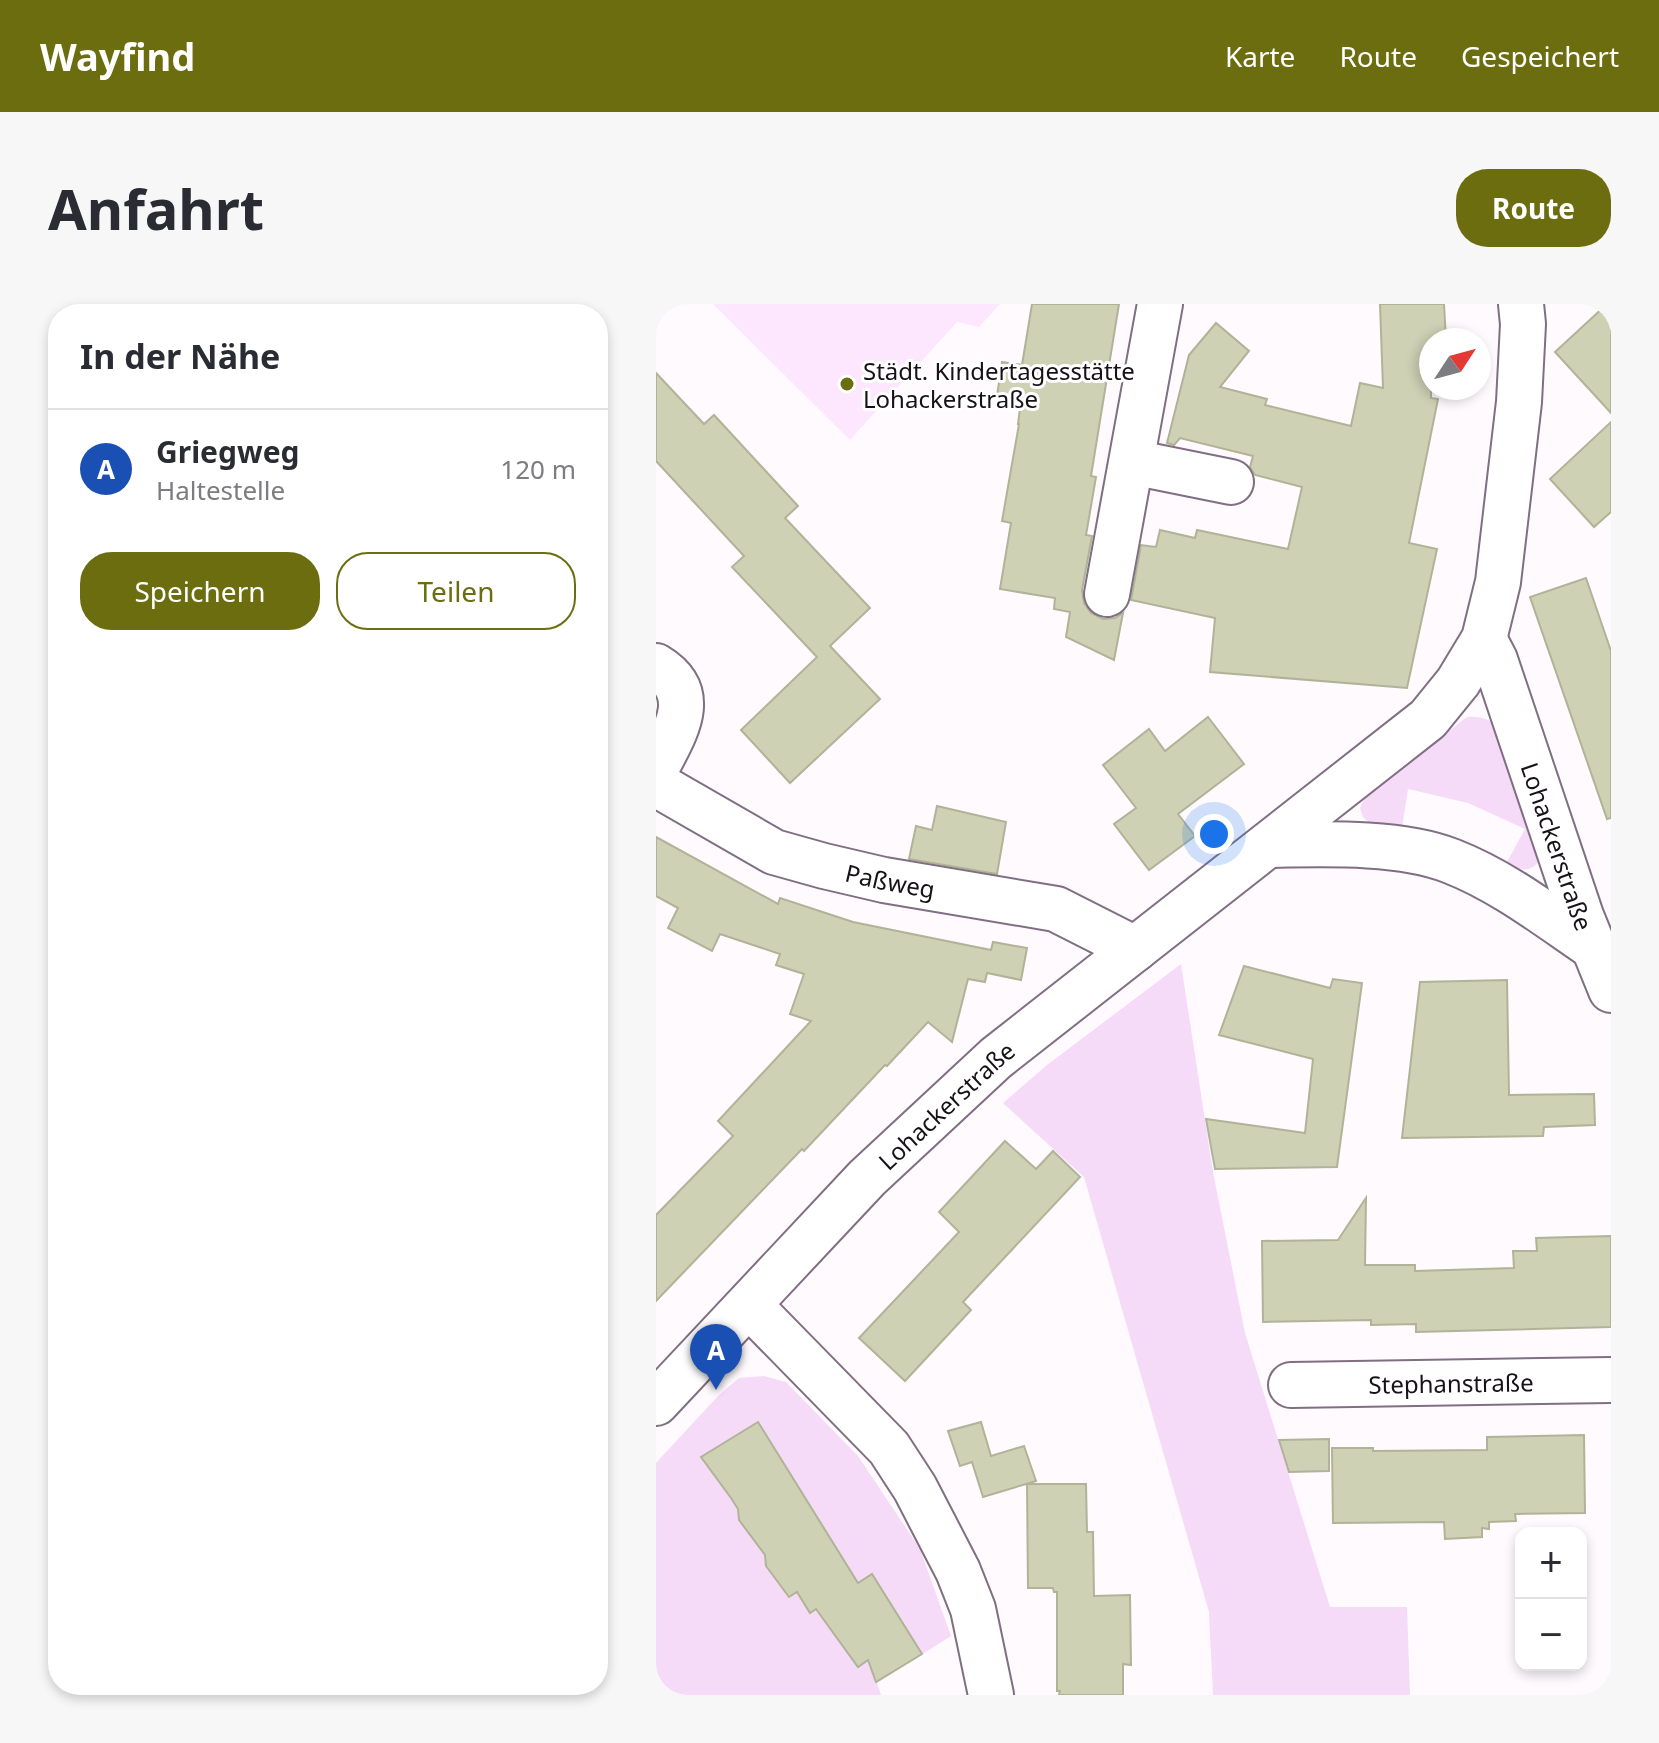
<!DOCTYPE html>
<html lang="de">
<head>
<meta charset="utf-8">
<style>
  :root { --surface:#fff; --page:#f7f7f7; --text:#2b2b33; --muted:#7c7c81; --line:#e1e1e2; --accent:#6b6d0f }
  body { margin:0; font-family:"Noto Sans",sans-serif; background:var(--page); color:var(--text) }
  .controls { position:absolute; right:24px; bottom:24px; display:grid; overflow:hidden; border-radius:16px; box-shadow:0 4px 12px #0003 }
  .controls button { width:72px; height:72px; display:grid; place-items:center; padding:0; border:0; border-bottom:2px solid var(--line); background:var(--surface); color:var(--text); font:40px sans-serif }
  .compass { position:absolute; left:763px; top:24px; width:72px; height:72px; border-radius:50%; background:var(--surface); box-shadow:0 4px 12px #0003; rotate:54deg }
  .you { position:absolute; left:558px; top:530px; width:28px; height:28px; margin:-20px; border:6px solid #fff; border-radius:50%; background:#1a73e8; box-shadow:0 0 0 12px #1a73e833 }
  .badge { display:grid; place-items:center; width:52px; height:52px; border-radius:50%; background:var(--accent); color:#fff; font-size:26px; font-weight:700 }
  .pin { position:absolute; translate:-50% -66px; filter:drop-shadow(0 2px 4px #0008) }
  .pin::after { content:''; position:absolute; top:42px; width:28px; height:24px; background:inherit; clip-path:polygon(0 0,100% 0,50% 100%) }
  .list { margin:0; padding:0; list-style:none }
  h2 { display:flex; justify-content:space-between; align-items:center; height:104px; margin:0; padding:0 32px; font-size:34px }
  h2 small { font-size:26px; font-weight:400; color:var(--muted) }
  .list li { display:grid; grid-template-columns:52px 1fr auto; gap:24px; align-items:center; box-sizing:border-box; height:120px; padding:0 32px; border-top:2px solid var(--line) }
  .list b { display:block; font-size:30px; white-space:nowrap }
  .list p { margin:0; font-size:26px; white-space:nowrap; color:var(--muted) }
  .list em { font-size:26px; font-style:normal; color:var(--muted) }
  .actions { display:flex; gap:16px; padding:24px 32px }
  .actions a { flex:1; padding:18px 0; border:2px solid var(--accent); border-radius:32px; text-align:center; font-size:28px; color:var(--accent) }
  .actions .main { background:var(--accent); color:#fff }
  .map { position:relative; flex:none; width:955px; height:1391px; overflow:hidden; border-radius:32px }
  header { display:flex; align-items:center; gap:48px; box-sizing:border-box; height:112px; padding:0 40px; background:var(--accent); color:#fff }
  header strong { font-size:38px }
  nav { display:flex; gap:44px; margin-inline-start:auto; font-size:28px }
  .intro { display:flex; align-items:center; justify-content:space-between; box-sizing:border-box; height:192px; padding:0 48px }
  h1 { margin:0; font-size:56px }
  .button { padding:20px 36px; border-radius:32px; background:var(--accent); color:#fff; font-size:28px; font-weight:700 }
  main { display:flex; gap:48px; padding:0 48px }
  aside { flex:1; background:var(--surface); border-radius:32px; box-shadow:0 4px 12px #0003 }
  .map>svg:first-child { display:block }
</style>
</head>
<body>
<header>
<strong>Wayfind</strong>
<nav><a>Karte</a><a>Route</a><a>Gespeichert</a></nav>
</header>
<div class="intro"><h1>Anfahrt</h1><a class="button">Route</a></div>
<main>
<aside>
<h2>In der Nähe<small></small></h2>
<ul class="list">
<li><span class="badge" style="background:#1a4fb4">A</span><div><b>Griegweg</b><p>Haltestelle</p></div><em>120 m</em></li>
</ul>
<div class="actions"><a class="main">Speichern</a><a>Teilen</a></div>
</aside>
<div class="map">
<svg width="955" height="1391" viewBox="0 0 955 1391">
  <rect width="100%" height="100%" fill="#fefafe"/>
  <polygon fill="#fce7ff" points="57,0 344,0 323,23 301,18 194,136"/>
  <g fill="#f5dbf8">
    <path d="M811 413C826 412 834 416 847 424L886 553C876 569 866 568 851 558L869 525 812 499 752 485 746 524 715 521 707 513 704 504 710 491Z"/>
    <polygon points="525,660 557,868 589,1029 674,1303 751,1303 754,1391 557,1391 553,1308 428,873 347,799 391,761"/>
    <polygon points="108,1072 130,1078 202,1152 264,1245 295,1332 221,1379 225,1391 0,1391 0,1159 62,1092 83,1074"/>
  </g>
  <g fill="#cfd1b5" stroke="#b0b397" stroke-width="2">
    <polygon points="376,0 463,0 435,172 440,173 430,231 436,232 426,286 428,299 435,309 447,315 459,314 467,309 458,356 410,333 414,308 398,305 399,294 344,285 355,219 346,217 363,120 362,120 365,96 341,92 346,58 366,61"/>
    <polygon points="724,0 788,0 790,36 775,36 775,94 782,95 753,239 781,245 751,384 554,368 559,314 475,296 485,241 500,243 504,226 539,234 541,226 632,245 646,183 599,171 594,163 597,152 524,134 518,141 511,139 533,51 560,19 593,47 564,83 611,95 609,101 695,122 704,79 727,84"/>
    <polygon points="951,0 955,0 955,109 899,48"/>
    <polygon points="0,69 48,120 58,111 142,202 129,214 214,304 174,342 224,395 134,479 85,426 161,353 76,263 88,252 0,157"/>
    <polygon points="955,118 955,208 938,223 894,175"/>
    <polygon points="930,274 955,347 955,514 951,515 874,293"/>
    <polygon points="552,413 588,460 522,510 539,532 493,566 458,520 480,504 447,461 493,425 509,447"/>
    <polygon points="281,502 350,518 341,570 253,555 260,522 276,526"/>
    <polygon points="0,533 122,600 124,594 197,618 335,646 337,638 371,644 365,676 331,669 329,678 312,675 296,738 272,718 231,762 229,761 148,847 146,845 0,997 0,911 77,832 62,817 155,717 134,710 148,670 120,661 124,650 64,630 56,647 12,624 22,604 0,592"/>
    <polygon points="588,662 674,684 677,675 706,679 681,863 559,865 550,815 649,829 657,755 563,731"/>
    <polygon points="851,676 853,791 938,790 939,821 888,823 887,832 746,834 764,678"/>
    <polygon points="349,837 380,865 397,847 424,873 307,998 315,1006 249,1077 203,1034 303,928 283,908"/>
    <polygon points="710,894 709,961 759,961 759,967 858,964 857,947 881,947 880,934 955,932 955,1023 760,1028 760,1020 715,1021 715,1016 607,1018 606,937 682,936"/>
    <polygon points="102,1118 202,1279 216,1270 266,1350 220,1378 212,1356 202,1363 160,1305 154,1309 141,1288 133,1293 110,1262 109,1251 83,1216 82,1205 75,1194 45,1153"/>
    <polygon points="325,1118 335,1152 368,1142 380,1177 327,1193 316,1158 304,1162 292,1127"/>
    <polygon points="928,1131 929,1209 859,1210 860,1217 833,1218 833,1225 826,1224 826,1233 789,1235 788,1218 677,1219 676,1144 717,1144 717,1147 831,1146 831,1133"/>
    <polygon points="673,1135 673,1167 633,1168 623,1136"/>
    <polygon points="371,1180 430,1180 431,1228 437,1228 438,1292 474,1291 475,1361 467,1360 467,1391 403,1391 404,1387 401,1387 401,1288 398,1288 397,1284 372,1284"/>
  </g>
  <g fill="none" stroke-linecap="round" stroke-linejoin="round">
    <g stroke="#806e82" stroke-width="48">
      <g id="minor">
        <polyline points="476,158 575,178"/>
        <polyline points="451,290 504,0"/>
        <path id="s1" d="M828 335 839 356 925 612 955 686"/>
        <path d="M0 362C46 390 18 429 0 465"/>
        <path id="s2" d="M0 480 118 548 168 562 228 576 400 605 479 645"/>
        <path d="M612 541C667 540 745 537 795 557 849 578 895 615 943 647"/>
        <polyline points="93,1001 233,1144 259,1184 302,1267 317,1305 335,1391"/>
        <path id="s3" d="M635 1081 955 1076"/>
        <path id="s4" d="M0 1099 211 874 340 754 772 415 802 378 828 335 842 278 863 98 867 20 865 0"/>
      </g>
    </g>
    <use href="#minor" stroke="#fff" stroke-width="44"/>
  </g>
  <circle fill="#6b6d0f" stroke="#fff" stroke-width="3" cx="191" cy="80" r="8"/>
  <g text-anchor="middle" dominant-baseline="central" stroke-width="6" stroke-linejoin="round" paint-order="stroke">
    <g font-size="24" fill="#171118" stroke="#fff" text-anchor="start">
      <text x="207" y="66">Städt. Kindertagesstätte<tspan x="207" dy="28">Lohackerstraße</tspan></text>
    </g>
    <g font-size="24" fill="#171118" stroke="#fff">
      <text stroke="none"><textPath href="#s1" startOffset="220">Lohackerstraße</textPath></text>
      <text stroke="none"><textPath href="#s2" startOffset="256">Paßweg</textPath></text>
      <text stroke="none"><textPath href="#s4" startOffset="416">Lohackerstraße</textPath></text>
      <text stroke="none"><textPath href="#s3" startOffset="160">Stephanstraße</textPath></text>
    </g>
  </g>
</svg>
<div class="controls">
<button>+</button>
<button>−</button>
</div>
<svg class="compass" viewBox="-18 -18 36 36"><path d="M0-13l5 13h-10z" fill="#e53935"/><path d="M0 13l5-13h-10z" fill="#7c7c81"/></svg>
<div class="you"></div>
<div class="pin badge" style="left:60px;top:1086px;background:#1a4fb4">A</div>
</div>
</main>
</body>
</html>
